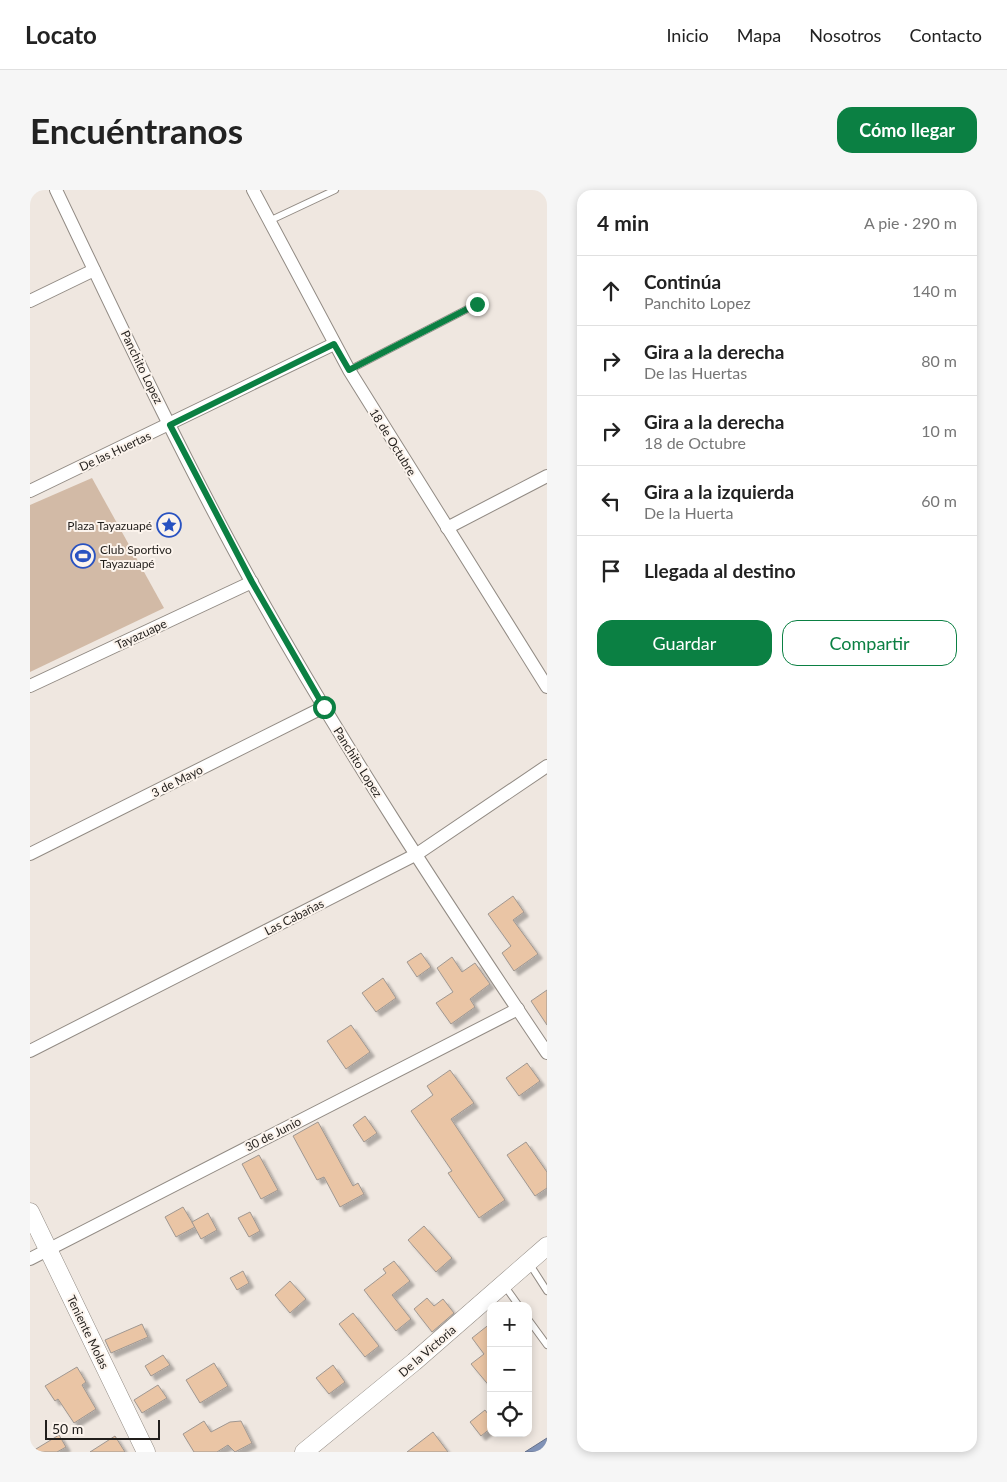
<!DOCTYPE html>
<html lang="es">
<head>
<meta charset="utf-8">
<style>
  :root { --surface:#fff; --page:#f6f6f6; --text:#222; --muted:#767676; --line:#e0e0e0; --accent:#0b8043 }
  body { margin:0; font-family:Lato,sans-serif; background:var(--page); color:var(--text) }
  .controls { position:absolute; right:15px; bottom:15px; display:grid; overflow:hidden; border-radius:10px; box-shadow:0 2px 8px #0003 }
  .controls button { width:45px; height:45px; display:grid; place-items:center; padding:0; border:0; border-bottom:1px solid var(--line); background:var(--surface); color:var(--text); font:25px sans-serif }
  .scale { position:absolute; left:15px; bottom:12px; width:115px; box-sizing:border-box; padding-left:5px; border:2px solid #211e1b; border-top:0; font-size:14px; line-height:18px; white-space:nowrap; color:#211e1b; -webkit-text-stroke:4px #fcf4ed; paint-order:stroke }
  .stop { position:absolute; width:15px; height:15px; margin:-11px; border:4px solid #0b8043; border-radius:50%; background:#fff }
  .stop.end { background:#0b8043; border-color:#fff; box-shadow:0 1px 5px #0008 }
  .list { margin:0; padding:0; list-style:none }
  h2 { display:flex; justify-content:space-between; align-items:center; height:65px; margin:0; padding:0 20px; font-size:21px }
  h2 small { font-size:16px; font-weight:400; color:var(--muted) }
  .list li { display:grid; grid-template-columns:32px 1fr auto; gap:15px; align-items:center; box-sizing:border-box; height:70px; padding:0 20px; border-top:1px solid var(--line) }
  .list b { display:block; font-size:19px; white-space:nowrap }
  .list p { margin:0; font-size:16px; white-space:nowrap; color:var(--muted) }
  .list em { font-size:16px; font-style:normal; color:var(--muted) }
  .actions { display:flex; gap:10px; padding:15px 20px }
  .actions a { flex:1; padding:11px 0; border:1px solid var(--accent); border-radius:15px; text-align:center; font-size:18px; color:var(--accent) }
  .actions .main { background:var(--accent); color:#fff }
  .icon { flex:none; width:28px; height:28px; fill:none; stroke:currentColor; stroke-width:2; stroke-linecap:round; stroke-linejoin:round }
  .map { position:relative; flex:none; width:517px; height:1262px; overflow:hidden; border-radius:15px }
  header { display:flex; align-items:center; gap:30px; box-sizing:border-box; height:70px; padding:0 25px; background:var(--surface); border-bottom:1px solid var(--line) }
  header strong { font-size:24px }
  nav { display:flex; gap:28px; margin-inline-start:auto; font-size:18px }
  .intro { display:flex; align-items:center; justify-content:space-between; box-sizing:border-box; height:120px; padding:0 30px }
  h1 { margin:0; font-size:35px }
  .button { padding:12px 22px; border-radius:15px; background:var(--accent); color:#fff; font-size:18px; font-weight:700 }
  main { display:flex; gap:30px; padding:0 30px }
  aside { flex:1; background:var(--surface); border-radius:15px; box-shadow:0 2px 8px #0003 }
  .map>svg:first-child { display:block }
</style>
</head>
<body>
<header>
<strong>Locato</strong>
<nav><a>Inicio</a><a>Mapa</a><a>Nosotros</a><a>Contacto</a></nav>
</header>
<div class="intro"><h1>Encuéntranos</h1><a class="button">Cómo llegar</a></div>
<main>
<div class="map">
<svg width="517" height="1262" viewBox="0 0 517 1262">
  <defs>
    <filter id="shadow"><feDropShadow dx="4.5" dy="4.5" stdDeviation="1" flood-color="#0004"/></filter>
  </defs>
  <rect width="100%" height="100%" fill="#efe7e0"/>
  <polygon fill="#d2baa6" points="62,288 134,418 0,482 0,315"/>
  <polygon fill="#8092b7" stroke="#646f88" points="517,1248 517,1257 509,1262 495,1262"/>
  <g fill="#eac5a5" stroke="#9f9791" filter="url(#shadow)">
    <polygon points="483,706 494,722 483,730 508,764 484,781 472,763 481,756 458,724"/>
    <polygon points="391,763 401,777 387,787 377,772"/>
    <polygon points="422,767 432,782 445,773 460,794 440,809 445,817 421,834 406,813 423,802 407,778"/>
    <polygon points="353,788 366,808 346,822 332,803"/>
    <polygon points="517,800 517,835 501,811"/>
    <polygon points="321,835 340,862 316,879 297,851"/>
    <polygon points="497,873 510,891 489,906 476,888"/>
    <polygon points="420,880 444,913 421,929 475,1010 449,1028 418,983 422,981 381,921 403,905 397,896"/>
    <polygon points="335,926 347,943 334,952 323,935"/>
    <polygon points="288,932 323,996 328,993 334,1004 310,1017 294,987 287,990 263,946"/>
    <polygon points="496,952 517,982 517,998 505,1006 477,965"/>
    <polygon points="229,965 248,1000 231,1009 212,974"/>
    <polygon points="153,1017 165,1037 146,1047 135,1027"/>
    <polygon points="220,1022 230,1041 219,1047 208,1028"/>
    <polygon points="178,1023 187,1040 171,1049 162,1032"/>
    <polygon points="394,1036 422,1068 406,1082 378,1050"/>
    <polygon points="364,1071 380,1091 362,1105 381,1129 366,1141 334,1100 356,1083 353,1079"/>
    <polygon points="213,1081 219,1093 207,1100 200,1088"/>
    <polygon points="260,1091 276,1109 260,1123 245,1105"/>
    <polygon points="397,1108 404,1116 413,1109 424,1123 402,1142 384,1119"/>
    <polygon points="323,1123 349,1156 335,1167 309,1134"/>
    <polygon points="461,1133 461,1198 441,1174 454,1164 442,1148"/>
    <polygon points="112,1134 118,1147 81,1163 75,1150"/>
    <polygon points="133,1165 140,1175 121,1186 115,1176"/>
    <polygon points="184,1173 198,1196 170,1213 156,1190"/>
    <polygon points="303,1175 315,1192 299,1204 286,1188"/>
    <polygon points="47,1177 56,1192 52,1195 66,1219 44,1233 28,1209 25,1211 15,1196"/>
    <polygon points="128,1195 137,1208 112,1223 104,1210"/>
    <polygon points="455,1220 461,1228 461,1238 451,1246 440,1232"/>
    <polygon points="174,1231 181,1242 200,1232 211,1231 222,1253 205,1262 198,1255 187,1262 164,1262 153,1244"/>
    <polygon points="403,1242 418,1262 377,1262"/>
    <polygon points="29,1245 36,1257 27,1262 1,1262"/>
    <polygon points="85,1246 95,1262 60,1262"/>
  </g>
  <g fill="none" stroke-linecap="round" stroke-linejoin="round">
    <g stroke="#928b84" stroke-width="8">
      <g id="lane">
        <polyline points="239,31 305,0"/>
        <polyline points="319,180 447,114"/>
        <polyline points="499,1073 517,1101"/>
        <polyline points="474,1095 489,1116"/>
        <polyline points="498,1129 517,1155"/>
      </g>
    </g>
    <g stroke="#928b84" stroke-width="14">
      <g id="street">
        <path d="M26 0C89 132 151 265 222 393 312 555 414 710 517 863"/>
        <polyline points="223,0 319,180 517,497"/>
        <polyline points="0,111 64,80"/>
        <polyline points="0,301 304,154"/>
        <polyline points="417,338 517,286"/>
        <polyline points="0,496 222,392"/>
        <polyline points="0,664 294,517"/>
        <polyline points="0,861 387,664 517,576"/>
        <polyline points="0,1069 488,819"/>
      </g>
    </g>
    <g stroke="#928b84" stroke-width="19">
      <g id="secondary">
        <polyline points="0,1022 116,1262"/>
        <polyline points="274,1262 384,1172 517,1056"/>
      </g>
    </g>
    <use href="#lane" stroke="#fff" stroke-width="6"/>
    <use href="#street" stroke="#fff" stroke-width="12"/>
    <use href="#secondary" stroke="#fff" stroke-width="18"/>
  </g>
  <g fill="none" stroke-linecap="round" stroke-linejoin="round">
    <polyline stroke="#0b8043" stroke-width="6" points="294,517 222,392 140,235 304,154 319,180 447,114"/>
  </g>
  <defs>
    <g id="sight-ring" transform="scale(1.25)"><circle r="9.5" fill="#fcf4ed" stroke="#2952c1" stroke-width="1.5"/><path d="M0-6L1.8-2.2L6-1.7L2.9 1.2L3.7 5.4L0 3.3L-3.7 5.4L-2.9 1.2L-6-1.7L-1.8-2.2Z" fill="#2952c1"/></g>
    <g id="stadium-ring" transform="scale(1.25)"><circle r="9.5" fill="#fcf4ed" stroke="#2952c1" stroke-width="1.5"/><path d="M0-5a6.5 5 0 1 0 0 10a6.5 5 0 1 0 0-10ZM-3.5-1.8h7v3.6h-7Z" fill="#2952c1"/></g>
  </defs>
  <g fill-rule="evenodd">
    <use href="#sight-ring" x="139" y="335"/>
    <use href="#stadium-ring" x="53" y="366"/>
  </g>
  <g text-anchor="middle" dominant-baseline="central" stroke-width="4" stroke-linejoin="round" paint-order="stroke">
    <g font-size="12" fill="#211e1b" stroke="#fcf4ed">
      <text transform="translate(112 177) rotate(64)">Panchito Lopez</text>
      <text transform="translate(363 252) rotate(58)">18 de Octubre</text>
      <text transform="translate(85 261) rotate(-25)">De las Huertas</text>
      <text transform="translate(111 444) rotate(-25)">Tayazuape</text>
      <text transform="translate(328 572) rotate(58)">Panchito Lopez</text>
      <text transform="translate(147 591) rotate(-27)">3 de Mayo</text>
      <text transform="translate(264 727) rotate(-27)">Las Cabañas</text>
      <text transform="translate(243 944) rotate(-27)">30 de Junio</text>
      <text transform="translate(58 1142) rotate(64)">Teniente Molas</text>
      <text transform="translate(397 1161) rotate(-41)">De la Victoria</text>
    </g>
    <g font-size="12" fill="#211e1b" stroke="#fcf4ed" text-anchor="end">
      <text x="122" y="335">Plaza Tayazuapé</text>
      <text x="70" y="359" text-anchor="start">Club Sportivo<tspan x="70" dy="14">Tayazuapé</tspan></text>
    </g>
  </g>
</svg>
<div class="controls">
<button>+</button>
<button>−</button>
<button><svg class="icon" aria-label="locate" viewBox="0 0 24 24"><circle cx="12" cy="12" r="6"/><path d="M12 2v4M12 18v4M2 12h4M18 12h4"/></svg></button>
</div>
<div class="scale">50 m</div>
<div class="stop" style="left:294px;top:517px"></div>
<div class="stop end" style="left:447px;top:114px"></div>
</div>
<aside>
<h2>4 min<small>A pie · 290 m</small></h2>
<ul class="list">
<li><svg class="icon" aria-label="ahead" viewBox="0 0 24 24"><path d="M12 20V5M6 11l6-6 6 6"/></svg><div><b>Continúa</b><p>Panchito Lopez</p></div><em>140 m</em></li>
<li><svg class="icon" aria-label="right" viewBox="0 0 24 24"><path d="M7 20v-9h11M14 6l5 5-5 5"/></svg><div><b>Gira a la derecha</b><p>De las Huertas</p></div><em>80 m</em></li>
<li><svg class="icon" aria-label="right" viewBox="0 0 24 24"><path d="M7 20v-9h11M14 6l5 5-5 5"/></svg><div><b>Gira a la derecha</b><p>18 de Octubre</p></div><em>10 m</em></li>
<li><svg class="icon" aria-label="left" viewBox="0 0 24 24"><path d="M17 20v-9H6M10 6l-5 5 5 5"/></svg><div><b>Gira a la izquierda</b><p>De la Huerta</p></div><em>60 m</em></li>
<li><svg class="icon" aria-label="arrive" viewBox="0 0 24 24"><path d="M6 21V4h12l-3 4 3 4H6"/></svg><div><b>Llegada al destino</b></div></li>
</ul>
<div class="actions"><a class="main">Guardar</a><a>Compartir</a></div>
</aside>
</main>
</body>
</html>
